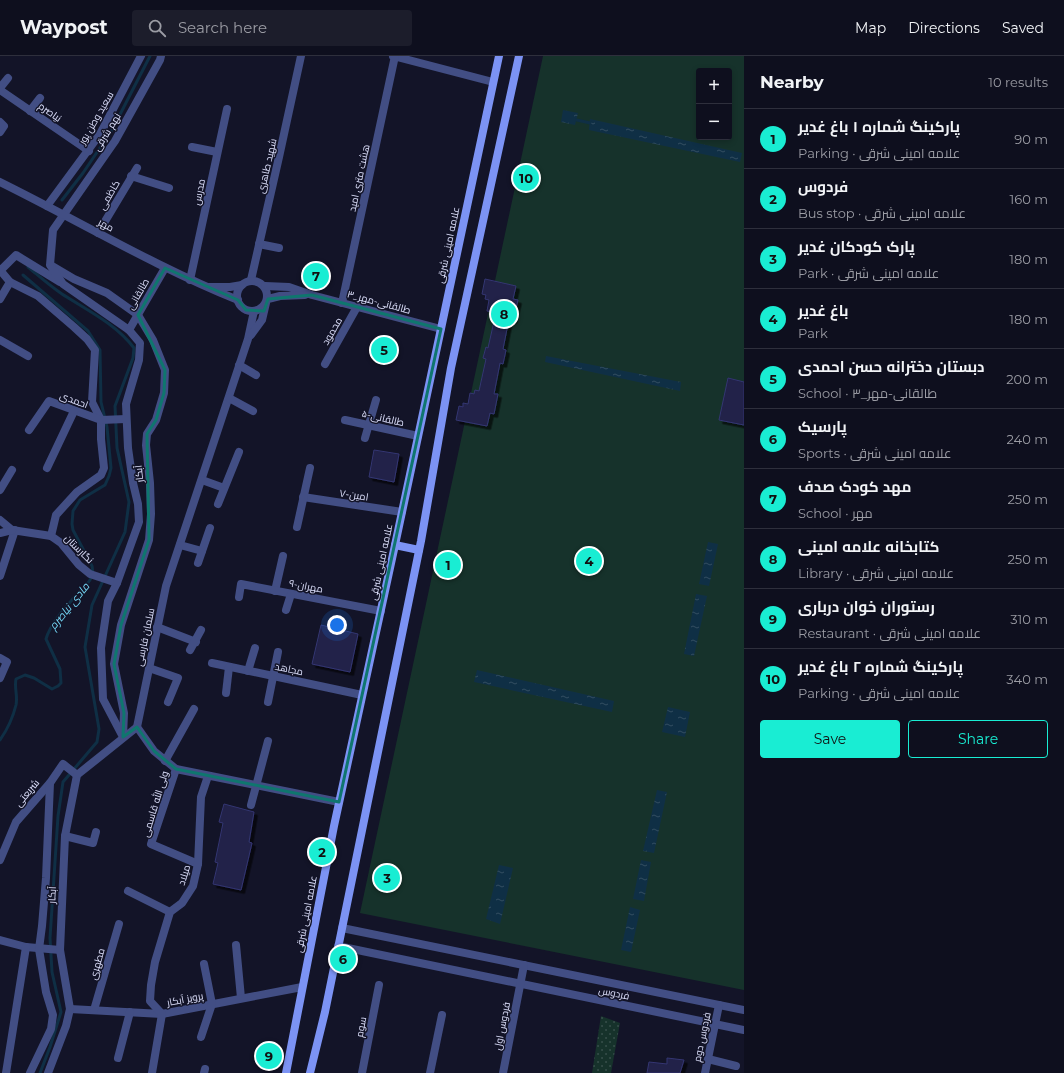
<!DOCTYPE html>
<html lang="en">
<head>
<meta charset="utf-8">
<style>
  :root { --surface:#0e0f1e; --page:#1c1d2b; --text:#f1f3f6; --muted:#9b9ca4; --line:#2e2f3c; --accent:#19edd3 }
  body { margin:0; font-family:Montserrat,Cairo,sans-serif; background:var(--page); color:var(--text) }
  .controls { position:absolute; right:12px; top:12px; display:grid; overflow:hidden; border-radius:4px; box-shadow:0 2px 6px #0003 }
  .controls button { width:36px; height:36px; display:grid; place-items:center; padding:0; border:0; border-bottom:1px solid var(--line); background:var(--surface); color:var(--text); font:20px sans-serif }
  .you { position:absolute; left:337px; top:569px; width:14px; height:14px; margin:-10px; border:3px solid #fff; border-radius:50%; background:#1a73e8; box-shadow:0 0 0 6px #1a73e833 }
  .badge { display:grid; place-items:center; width:26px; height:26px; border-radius:50%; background:var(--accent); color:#111; font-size:13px; font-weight:700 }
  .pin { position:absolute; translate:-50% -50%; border:2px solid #fff; box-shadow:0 1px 4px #0006 }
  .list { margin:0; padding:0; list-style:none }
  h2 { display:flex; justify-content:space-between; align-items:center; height:52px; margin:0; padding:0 16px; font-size:17px }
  h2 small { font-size:13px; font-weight:400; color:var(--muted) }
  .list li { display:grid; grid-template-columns:26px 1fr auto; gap:12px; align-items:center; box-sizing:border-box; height:60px; padding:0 16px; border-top:1px solid var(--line) }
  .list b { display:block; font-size:15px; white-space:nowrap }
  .list p { margin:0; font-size:13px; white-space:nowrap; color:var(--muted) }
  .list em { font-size:13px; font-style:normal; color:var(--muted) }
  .actions { display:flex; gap:8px; padding:12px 16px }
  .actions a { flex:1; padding:9px 0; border:1px solid var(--accent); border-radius:4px; text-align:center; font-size:14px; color:var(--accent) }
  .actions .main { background:var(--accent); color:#111 }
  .icon { flex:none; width:22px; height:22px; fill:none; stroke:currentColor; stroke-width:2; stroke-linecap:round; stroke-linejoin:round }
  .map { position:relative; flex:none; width:744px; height:1017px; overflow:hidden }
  header { display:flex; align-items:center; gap:24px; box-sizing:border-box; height:56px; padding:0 20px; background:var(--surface); border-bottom:1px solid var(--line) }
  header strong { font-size:19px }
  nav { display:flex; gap:22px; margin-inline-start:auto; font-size:14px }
  .search { width:280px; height:36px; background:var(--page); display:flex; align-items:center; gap:10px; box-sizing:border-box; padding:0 14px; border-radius:4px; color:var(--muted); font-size:15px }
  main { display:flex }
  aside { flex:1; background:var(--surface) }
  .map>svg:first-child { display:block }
</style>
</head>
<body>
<header>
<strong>Waypost</strong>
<div class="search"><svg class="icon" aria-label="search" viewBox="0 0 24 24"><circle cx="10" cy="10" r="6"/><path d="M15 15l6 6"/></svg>Search here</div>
<nav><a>Map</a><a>Directions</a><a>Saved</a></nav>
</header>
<main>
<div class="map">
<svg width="744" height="1017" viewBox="0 0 744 1017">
  <defs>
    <pattern id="grass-dots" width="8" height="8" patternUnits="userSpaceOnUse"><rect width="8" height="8" fill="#16322b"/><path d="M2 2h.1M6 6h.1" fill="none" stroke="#374f4b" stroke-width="1.8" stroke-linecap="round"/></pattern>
    <pattern id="water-ripples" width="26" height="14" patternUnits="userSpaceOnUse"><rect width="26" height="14" fill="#0f2f45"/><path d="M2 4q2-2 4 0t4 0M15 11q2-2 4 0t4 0" fill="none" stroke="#324d61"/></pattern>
    <filter id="shadow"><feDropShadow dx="3.5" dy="3.5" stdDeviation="0" flood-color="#0009"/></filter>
  </defs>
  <rect width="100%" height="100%" fill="#131428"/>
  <polygon fill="url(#grass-dots)" points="601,960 620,967 611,1017 592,1017"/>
  <path fill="#16322b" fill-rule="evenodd" d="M543 0H744V934L360 857ZM699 15H729V81H699Z"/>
  <g fill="url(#water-ripples)">
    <polygon points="563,54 578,57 575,69 561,66"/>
    <polygon points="590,63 742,97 740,106 589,74"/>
    <polygon points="546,300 681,326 680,335 545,306"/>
    <polygon points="708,486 718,488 709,530 699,528"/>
    <polygon points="696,538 707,540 694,600 684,598"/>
    <polygon points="477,614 614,645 612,656 474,626"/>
    <polygon points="668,651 690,656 685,681 662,676"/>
    <polygon points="657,734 667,736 654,797 643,795"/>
    <polygon points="641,804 651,806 644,845 633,843"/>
    <polygon points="499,809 513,812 500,868 486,863"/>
    <polygon points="630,851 640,854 631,896 621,894"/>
  </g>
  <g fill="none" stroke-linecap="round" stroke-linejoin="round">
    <g stroke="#0f2f45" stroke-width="3">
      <polyline points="577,64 590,67"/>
      <polyline points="62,144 83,117 112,74 150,0"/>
      <path d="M28 211C39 220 50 230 62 238 87 254 116 268 134 292L133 302 115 350 117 392 129 446 125 476 92 549 85 591 99 673 97 686 63 726 58 760 50 882 52 916 61 956 50 991 40 1017"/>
      <path d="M0 684C7 674 13 661 16 649 18 640 14 631 16 623L25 619 34 622 52 633 58 630 61 627 60 613 46 583C51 566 67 550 79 536 83 532 89 527 91 522 93 517 93 514 92 510L73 474 72 468 73 455 80 444 105 429 109 420 111 412 107 371 101 346 100 294 88 275 23 219"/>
    </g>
  </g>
  <g fill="#202148" stroke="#343672" filter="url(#shadow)">
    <polygon points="485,223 516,230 513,243 518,244 513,264 509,263 503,293 506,294 503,308 500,307 494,338 498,338 494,358 490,357 487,370 456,364 459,350 463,351 463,347 468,348 470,337 474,338 475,334 479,335 486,303 483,302 486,291 488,292 495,261 490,260 491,256 487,255 489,244 485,243 486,239 482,238"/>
    <polygon points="728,322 744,326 744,369 719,364"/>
    <polygon points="374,394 399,398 394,426 369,421"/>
    <polygon points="321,569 358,578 350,616 312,608"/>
    <polygon points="224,748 254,756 249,786 252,787 241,834 213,828 218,807 215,806 223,767 219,766"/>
    <polygon points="667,1002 684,1004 680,1017 647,1017 649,1006 667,1008"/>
  </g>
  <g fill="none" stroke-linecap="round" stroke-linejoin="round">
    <g stroke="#424e84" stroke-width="8">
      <polyline points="393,0 493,26"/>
      <polyline points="0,32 8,22"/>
      <polyline points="0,34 89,95"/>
      <polyline points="30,55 40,42"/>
      <polyline points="0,66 4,70 0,76"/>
      <polyline points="192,91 217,96"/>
      <polyline points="131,120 169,132"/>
      <polyline points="47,150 100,78 141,0"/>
      <polyline points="98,177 137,112"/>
      <polyline points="259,188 279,192"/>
      <polyline points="52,210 74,223 107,237 138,259 153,284 165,314 164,337 156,364 147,378 146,389 150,427 151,458 149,484 121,569 114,608 124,657 123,681"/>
      <polyline points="0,214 10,226 38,240 74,271 87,283 95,294 92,346 101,364 101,383 104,412 101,419 77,436 56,459 51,480 61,487 79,509 90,518 117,527"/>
      <polyline points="1,214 16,199 60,226"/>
      <polyline points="190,224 227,53"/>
      <polyline points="251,224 279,101 301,0"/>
      <polyline points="0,243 10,226"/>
      <polyline points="342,247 395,0"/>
      <polyline points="254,255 248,283 166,530 137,671 154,695 176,713 339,746"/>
      <polyline points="129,274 165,212"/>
      <polyline points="251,279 262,264 266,247"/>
      <polyline points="0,284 28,300"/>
      <polyline points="325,308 357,251"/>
      <polyline points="239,309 256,319"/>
      <polyline points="229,342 253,355"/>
      <polyline points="345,364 418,380"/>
      <polyline points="29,374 49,345 101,364 126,363"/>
      <polyline points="365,382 376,344"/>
      <polyline points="47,412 74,355"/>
      <polyline points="202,424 224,432"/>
      <polyline points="0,434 12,414"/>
      <polyline points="303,441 402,456"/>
      <polyline points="218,448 239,396"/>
      <polyline points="297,471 310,412"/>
      <polyline points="180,489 202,495"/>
      <polyline points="198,507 210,472"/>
      <polyline points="0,520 15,474"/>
      <polyline points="275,535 283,500"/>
      <polyline points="239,541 241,528 381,555"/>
      <polyline points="286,554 291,538"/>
      <polyline points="157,571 196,586"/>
      <polyline points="190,594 201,574"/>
      <polyline points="0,602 7,606 0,622"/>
      <polyline points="212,607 362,639"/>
      <polyline points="149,612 178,622 168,646"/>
      <polyline points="248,615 255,592"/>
      <polyline points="226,637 229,611"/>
      <polyline points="268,646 278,596"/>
      <polyline points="123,681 103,643 101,592 108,545 117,527 139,466 138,448 133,427 128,392 126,348 139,304 140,287 129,274 63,228 50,209 53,174 115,85 160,4 161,0"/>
      <polyline points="165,705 194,653"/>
      <polyline points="176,713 151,788 198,808"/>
      <polyline points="251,749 268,685"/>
      <polyline points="65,780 93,787 96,776"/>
      <polyline points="0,804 16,766 50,727"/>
      <polyline points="128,835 170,856"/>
      <polyline points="342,872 744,954"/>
      <polyline points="0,884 26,891 60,894"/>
      <polyline points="236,889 241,942"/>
      <polyline points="338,890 744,974"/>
      <polyline points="70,953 162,958 302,931"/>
      <polyline points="94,954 119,868"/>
      <polyline points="201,981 212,948 204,908"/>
      <polyline points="118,1002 130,956"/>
      <polyline points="708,1003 736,1010"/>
      <polyline points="6,1017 26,891"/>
      <polyline points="30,1017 51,973 53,959 46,936 39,893 42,870 46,822 50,727 63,708 77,719"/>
      <polyline points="48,1017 66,970 70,953 60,894 65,780 77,719 137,671"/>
      <polyline points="152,1017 162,958 150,945 151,929 155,906 170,856 182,847 193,830 198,808 201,741 208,720"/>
      <polyline points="204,1017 205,1013"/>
      <polyline points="362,1017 379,929"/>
      <polyline points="430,1017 442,959"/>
      <polyline points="503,1017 524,909"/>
      <polyline points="705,1017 719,949"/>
    </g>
    <g stroke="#424e84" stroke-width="8">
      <path d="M0 126C79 165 156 211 238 244"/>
      <circle cx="252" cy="240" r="15"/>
      <polyline points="265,230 289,231 312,239 441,273"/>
      <polyline points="209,231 230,231 242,229"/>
      <polyline points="268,243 280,240 305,239"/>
      <polyline points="0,464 12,474 51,480"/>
      <polyline points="0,477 12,474"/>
    </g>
    <g stroke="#7c93f4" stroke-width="8">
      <polyline points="395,489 419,494"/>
      <polyline points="286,1017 334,770 395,489 499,0"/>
      <polyline points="310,1017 325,956 421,485 451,312 519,0"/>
    </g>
  </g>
  <path fill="none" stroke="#0f766e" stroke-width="3" stroke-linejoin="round" d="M165 212 238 244 246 254 264 255 268 243 312 239 441 273 339 746 176 713 154 695 137 671 123 681 124 657 114 608 121 569 149 484 147 378 156 364 164 337 165 314 138 259Z"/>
  <g text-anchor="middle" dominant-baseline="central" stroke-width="3" stroke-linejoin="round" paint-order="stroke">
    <g font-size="10" fill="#dde0fc" stroke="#131428">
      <text transform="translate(50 56) rotate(35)">نیاصرم</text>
      <text transform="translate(96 62) rotate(-60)">سعید وطن پور</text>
      <text transform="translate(107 76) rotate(-58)">نهم شرقی</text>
      <text transform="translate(267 110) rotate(-77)">شهید طاهری</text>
      <text transform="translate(359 122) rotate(-78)">هشت متری امید</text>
      <text transform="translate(199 136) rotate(-78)">مدرس</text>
      <text transform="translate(109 139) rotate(-60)">کاظمی</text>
      <text transform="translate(106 169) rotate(28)">مهر</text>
      <text transform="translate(448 189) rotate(-78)">علامه امینی شرقی</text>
      <text transform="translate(138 238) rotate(-60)">طالقانی</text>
      <text transform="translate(379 246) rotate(15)">۳_طالقانی-مهر</text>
      <text transform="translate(332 275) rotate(-60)">محمود</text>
      <text transform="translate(74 344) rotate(21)">احمدی</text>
      <text transform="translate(383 362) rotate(13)">۵-طالقانی</text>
      <text transform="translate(139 418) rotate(-96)">آبکار</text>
      <text transform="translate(354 439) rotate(9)">۷-امین</text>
      <text transform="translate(79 493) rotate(45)">نگارستان</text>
      <text transform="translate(381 506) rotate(-78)">علامه امینی شرقی</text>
      <text transform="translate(306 530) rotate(11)">۹-مهران</text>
      <text transform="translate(145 581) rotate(-78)">سلمان فارسی</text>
      <text transform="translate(289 613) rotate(12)">مجاهد</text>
      <text transform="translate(27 737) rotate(-50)">شریعتی</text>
      <text transform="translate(155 748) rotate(-73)">ولی الله قاسمی</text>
      <text transform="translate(184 819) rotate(-73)">میلاد</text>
      <text transform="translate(52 839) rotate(-87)">آبکار</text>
      <text transform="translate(306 858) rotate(-79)">علامه امینی شرقی</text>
      <text transform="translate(97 908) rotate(-74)">مطهری</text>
      <text transform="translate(614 937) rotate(12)">فردوس</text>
      <text transform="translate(185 943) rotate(-11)">پرویز آبکار</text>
      <text transform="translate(502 970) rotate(-79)">فردوس اول</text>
      <text transform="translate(361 971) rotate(-79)">سوم</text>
      <text transform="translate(702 981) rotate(-78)">فردوس دوم</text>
    </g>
    <g font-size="11" font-style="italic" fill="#73d5f4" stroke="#131428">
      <text transform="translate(69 550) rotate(-51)">مادی نیاصرم</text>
    </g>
  </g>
</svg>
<div class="controls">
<button>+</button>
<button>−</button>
</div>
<div class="you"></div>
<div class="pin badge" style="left:448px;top:509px">1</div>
<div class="pin badge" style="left:322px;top:796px">2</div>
<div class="pin badge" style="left:387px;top:822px">3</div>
<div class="pin badge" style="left:589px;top:505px">4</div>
<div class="pin badge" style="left:384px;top:294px">5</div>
<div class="pin badge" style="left:343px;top:903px">6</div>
<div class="pin badge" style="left:316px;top:220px">7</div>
<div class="pin badge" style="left:504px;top:258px">8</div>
<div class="pin badge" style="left:269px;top:1000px">9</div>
<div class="pin badge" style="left:526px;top:122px">10</div>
</div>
<aside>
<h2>Nearby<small>10 results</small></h2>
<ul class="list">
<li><span class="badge">1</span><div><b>پارکینگ شماره ۱ باغ غدیر</b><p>Parking · علامه امینی شرقی</p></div><em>90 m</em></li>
<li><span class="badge">2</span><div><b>فردوس</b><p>Bus stop · علامه امینی شرقی</p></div><em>160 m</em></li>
<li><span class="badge">3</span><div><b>پارک کودکان غدیر</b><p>Park · علامه امینی شرقی</p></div><em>180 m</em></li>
<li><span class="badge">4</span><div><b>باغ غدیر</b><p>Park</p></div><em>180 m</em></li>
<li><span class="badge">5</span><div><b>دبستان دخترانه حسن احمدی</b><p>School · ۳_طالقانی-مهر</p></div><em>200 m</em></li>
<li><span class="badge">6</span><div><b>پارسیک</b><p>Sports · علامه امینی شرقی</p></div><em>240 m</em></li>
<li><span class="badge">7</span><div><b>مهد کودک صدف</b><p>School · مهر</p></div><em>250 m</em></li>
<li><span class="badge">8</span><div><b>کتابخانه علامه امینی</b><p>Library · علامه امینی شرقی</p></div><em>250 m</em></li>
<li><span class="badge">9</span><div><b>رستوران خوان درباری</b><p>Restaurant · علامه امینی شرقی</p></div><em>310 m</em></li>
<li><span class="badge">10</span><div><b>پارکینگ شماره ۲ باغ غدیر</b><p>Parking · علامه امینی شرقی</p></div><em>340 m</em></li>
</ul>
<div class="actions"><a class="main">Save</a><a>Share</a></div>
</aside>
</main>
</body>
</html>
